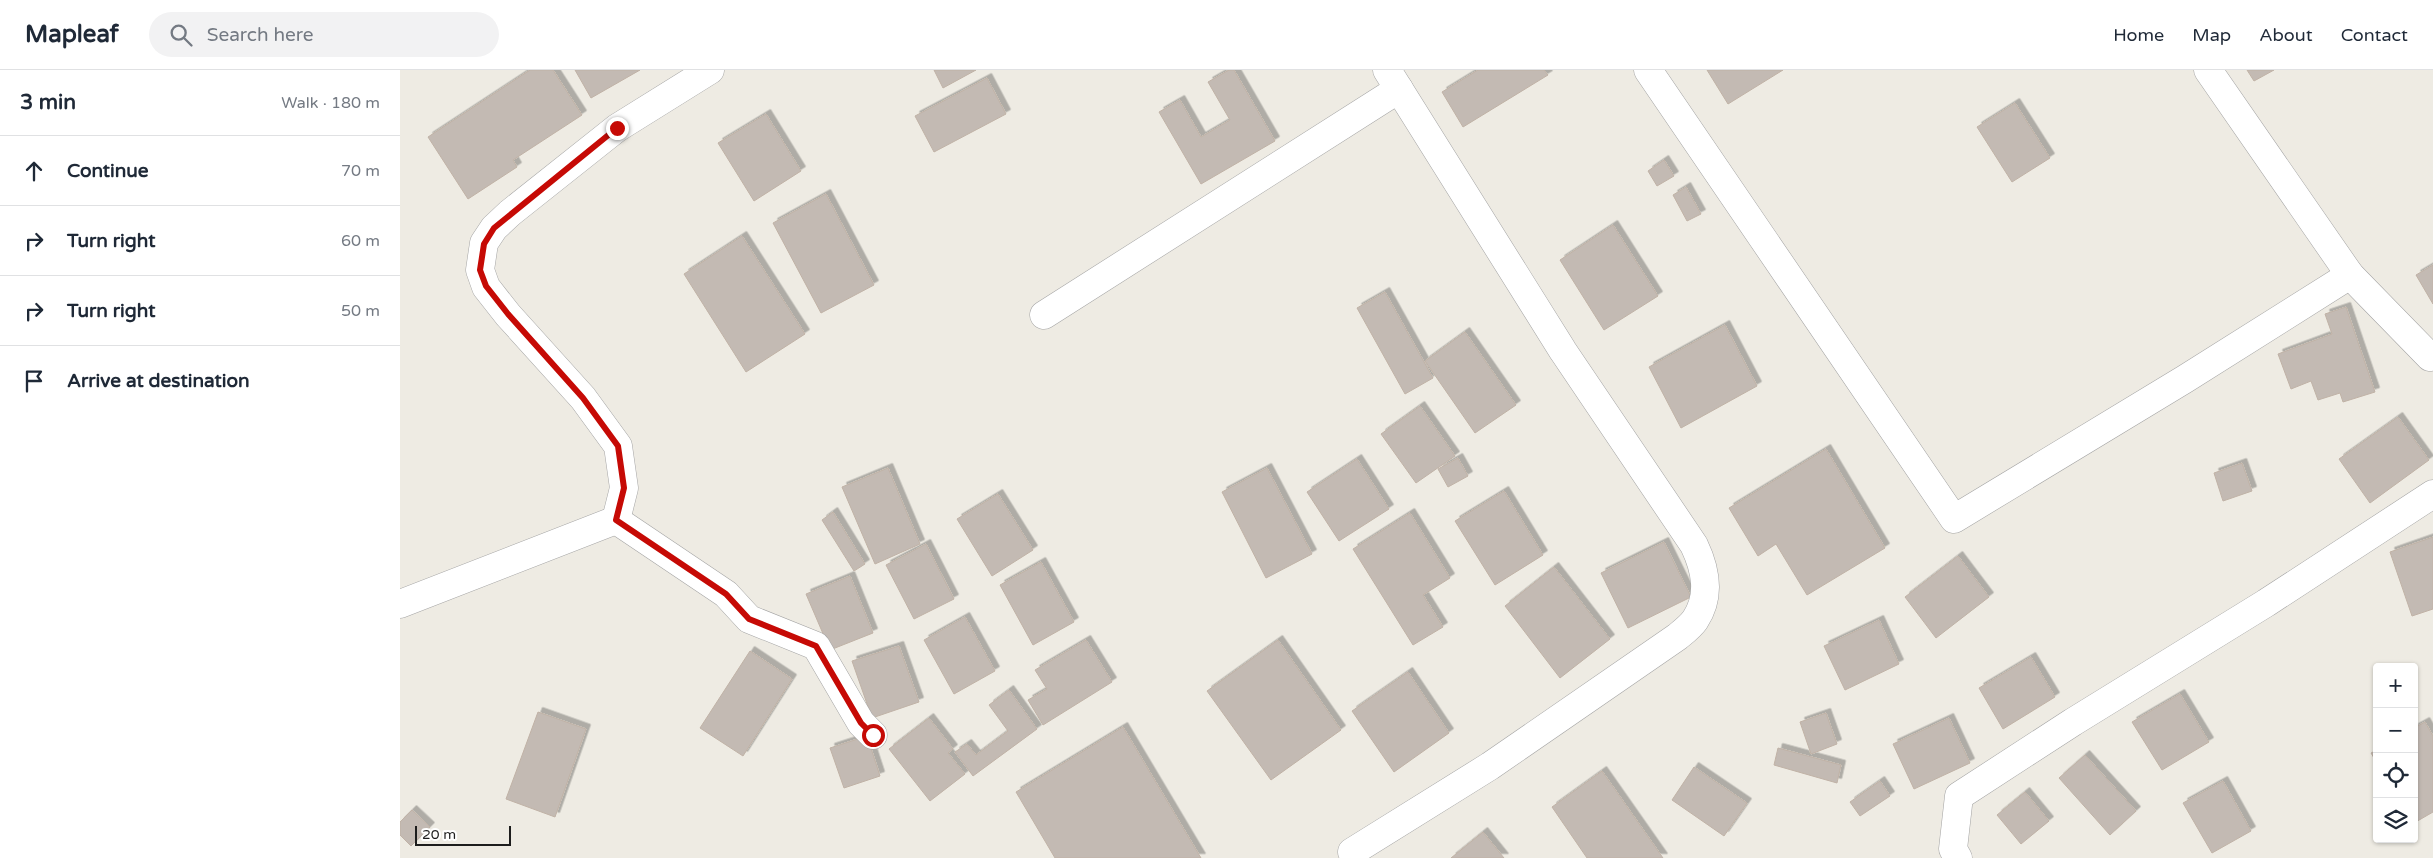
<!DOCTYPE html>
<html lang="en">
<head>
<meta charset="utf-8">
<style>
  :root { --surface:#fff; --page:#f2f2f3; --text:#1f2937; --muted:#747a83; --line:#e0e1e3 }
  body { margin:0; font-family:"Varela Round",sans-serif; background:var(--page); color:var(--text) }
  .controls { position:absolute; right:15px; bottom:15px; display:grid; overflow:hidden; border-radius:5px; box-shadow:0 1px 4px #0004 }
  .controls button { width:45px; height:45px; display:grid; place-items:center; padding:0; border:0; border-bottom:1px solid var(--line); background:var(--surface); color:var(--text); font:25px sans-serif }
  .scale { position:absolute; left:15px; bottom:12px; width:96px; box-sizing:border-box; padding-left:5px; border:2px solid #1d1d1d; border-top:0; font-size:14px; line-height:18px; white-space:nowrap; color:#1d1d1d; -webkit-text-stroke:4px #fff; paint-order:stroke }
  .stop { position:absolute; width:15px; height:15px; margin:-11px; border:4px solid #c60a05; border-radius:50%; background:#fff }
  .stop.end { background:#c60a05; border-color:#fff; box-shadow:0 1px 5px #0008 }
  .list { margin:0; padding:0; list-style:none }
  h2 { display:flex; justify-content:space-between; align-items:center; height:65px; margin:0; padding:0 20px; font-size:21px }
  h2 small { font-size:16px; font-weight:400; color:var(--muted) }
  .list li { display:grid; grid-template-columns:32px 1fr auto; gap:15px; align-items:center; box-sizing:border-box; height:70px; padding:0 20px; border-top:1px solid var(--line) }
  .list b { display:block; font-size:19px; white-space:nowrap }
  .list em { font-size:16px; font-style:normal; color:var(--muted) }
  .icon { flex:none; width:28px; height:28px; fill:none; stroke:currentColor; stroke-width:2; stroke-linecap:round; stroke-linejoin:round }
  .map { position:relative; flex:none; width:2033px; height:788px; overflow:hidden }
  header { display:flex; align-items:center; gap:30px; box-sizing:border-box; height:70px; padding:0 25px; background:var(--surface); border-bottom:1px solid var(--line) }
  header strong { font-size:24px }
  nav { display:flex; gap:28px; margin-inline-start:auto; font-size:18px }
  .search { width:350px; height:45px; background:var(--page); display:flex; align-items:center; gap:12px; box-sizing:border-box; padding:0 18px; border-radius:28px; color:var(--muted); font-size:19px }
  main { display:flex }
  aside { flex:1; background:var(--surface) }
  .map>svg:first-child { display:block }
</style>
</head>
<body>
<header>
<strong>Mapleaf</strong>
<div class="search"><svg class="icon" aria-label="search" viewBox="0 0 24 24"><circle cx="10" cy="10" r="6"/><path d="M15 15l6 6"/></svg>Search here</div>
<nav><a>Home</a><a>Map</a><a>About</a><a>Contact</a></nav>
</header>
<main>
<aside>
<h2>3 min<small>Walk · 180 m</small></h2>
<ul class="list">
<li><svg class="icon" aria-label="ahead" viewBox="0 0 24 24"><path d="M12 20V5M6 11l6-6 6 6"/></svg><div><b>Continue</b></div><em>70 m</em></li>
<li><svg class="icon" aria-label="right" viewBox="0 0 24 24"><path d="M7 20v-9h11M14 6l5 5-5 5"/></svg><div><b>Turn right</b></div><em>60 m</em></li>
<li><svg class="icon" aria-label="right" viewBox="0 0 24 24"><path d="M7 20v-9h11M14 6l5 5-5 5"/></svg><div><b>Turn right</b></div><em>50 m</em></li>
<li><svg class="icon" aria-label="arrive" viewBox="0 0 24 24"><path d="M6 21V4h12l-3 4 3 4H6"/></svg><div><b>Arrive at destination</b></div></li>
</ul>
</aside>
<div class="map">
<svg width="2033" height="788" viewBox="0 0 2033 788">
  <defs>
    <filter id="shadow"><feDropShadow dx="4.5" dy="-4.5" stdDeviation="0" flood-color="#0004"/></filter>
  </defs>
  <rect width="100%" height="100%" fill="#eeebe3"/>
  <g fill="#c3bab3" stroke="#c0b2a6" filter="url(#shadow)">
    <polygon points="130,0 153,0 182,45 113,90 117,97 68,129 28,67"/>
    <polygon points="175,0 240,0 191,28"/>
    <polygon points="534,0 576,0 543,18"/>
    <polygon points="829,0 834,0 875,71 801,114 759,42 780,30 801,67 830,50 808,12"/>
    <polygon points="1078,0 1144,0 1148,5 1063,57 1042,22"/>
    <polygon points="1307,0 1383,0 1328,34"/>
    <polygon points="1847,0 1874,0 1854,11"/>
    <polygon points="587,8 606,44 534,82 515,46"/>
    <polygon points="1615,33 1650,88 1612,112 1577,57"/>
    <polygon points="366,44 401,101 354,131 318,73"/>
    <polygon points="1264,90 1274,106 1257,116 1248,101"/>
    <polygon points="1286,117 1301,144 1287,151 1273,125"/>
    <polygon points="426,124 474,215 421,243 373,153"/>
    <polygon points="1213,155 1258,226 1204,260 1160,190"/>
    <polygon points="342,166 405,264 346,302 284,204"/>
    <polygon points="2033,195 2033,234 2016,205"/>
    <polygon points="985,222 1033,308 1005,324 957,238"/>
    <polygon points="1946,237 1975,322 1943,332 1940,323 1918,330 1911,311 1891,319 1878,284 1932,264 1925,244"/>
    <polygon points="1325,255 1357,316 1281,358 1249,297"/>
    <polygon points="1065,262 1116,335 1075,363 1025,291"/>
    <polygon points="1020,336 1055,386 1016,413 981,364"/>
    <polygon points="1998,347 2029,390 1970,433 1939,389"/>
    <polygon points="1426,379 1485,478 1407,525 1376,474 1358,486 1329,438"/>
    <polygon points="1058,388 1068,406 1048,417 1038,399"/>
    <polygon points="957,389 989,439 939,471 907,422"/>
    <polygon points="1842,393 1852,421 1823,431 1814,403"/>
    <polygon points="488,398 520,474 475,494 442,417"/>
    <polygon points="867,398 912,484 866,508 822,422"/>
    <polygon points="1104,421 1143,485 1095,515 1055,451"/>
    <polygon points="598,424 633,480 592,506 557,449"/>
    <polygon points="433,442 465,494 454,501 422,450"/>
    <polygon points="1010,443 1050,508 1023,525 1043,557 1013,575 953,479"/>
    <polygon points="2033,467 2033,539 2012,546 1990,482"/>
    <polygon points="1264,472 1291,527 1228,558 1201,503"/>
    <polygon points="526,474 554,529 514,549 486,495"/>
    <polygon points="1558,486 1589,527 1536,568 1505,527"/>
    <polygon points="641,492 674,552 633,575 600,515"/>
    <polygon points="1154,497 1210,569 1160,608 1105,536"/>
    <polygon points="450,506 473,563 430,580 406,524"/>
    <polygon points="565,547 595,601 554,624 524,570"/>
    <polygon points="1479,550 1499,594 1445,620 1424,576"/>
    <polygon points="686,570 712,612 643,655 628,630 647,619 635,600"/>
    <polygon points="878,570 941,660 871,710 807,621"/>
    <polygon points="499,576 519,632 472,648 452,591"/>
    <polygon points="350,581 392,609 343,686 300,658"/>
    <polygon points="1631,587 1655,627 1603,659 1579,618"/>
    <polygon points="1008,602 1049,663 994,702 952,641"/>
    <polygon points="609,620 637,659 573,706 555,682 567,674 576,685 608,661 589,635"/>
    <polygon points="1780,624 1809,672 1762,700 1732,652"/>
    <polygon points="138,642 186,659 155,747 106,729"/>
    <polygon points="1426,643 1437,674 1411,684 1400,652"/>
    <polygon points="529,648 553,679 548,683 565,704 530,731 489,679"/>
    <polygon points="1549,648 1570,693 1514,719 1493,674"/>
    <polygon points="2025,652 2033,666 2033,742 2014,753 2014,658"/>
    <polygon points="723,657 801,788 655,788 616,722"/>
    <polygon points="467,666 480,706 444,718 430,678"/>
    <polygon points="1378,678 1441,695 1437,713 1374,695"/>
    <polygon points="1977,680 1977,693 1971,683"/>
    <polygon points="1685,685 1736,741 1710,765 1659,708"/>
    <polygon points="1294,697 1347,733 1324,766 1272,730"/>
    <polygon points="1202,701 1263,788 1187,788 1152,737"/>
    <polygon points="1480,711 1490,726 1460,746 1450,732"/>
    <polygon points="1823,711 1851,761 1812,783 1783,733"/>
    <polygon points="1625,722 1649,751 1621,774 1597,745"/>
    <polygon points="12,740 30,757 11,776 0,765 0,752"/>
    <polygon points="1083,762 1104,788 1051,788"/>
  </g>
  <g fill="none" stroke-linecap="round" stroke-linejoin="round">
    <g stroke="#a4a4a4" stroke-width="29">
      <g id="minor">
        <polyline points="1248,0 1554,449 1785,309 1950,205"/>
        <polyline points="1808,0 1950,205 2030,287 2033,285"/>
        <polyline points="644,245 999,19"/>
        <polyline points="216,450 224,418 218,376 183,328 108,245 86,217 80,200 84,173 94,158 110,143 217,58 310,0"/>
        <polyline points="216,450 326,524 349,549 416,576 461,653 473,665"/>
        <polyline points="0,534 216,450"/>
        <path d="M952 782 1090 696 1277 567C1283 562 1290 557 1295 550 1311 526 1306 500 1294 475L1163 281 987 0"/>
        <polyline points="1558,788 1553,779 1559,726 1673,652 1866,533 2033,424"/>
      </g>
    </g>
    <use href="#minor" stroke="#fff" stroke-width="28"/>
  </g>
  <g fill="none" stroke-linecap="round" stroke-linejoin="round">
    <polyline stroke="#c60a05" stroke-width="6" points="217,58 94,158 84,174 80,200 86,216 108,244 183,328 218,376 224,418 216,450 326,524 349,549 416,576 461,653 473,665"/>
  </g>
</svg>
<div class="controls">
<button>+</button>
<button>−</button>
<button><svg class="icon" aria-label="locate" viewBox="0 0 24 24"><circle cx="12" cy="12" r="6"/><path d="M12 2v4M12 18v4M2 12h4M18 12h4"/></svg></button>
<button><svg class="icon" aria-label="layers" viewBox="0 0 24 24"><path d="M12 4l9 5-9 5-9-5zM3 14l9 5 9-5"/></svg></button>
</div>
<div class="scale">20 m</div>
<div class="stop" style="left:473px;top:665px"></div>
<div class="stop end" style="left:217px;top:58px"></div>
</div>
</main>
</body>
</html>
